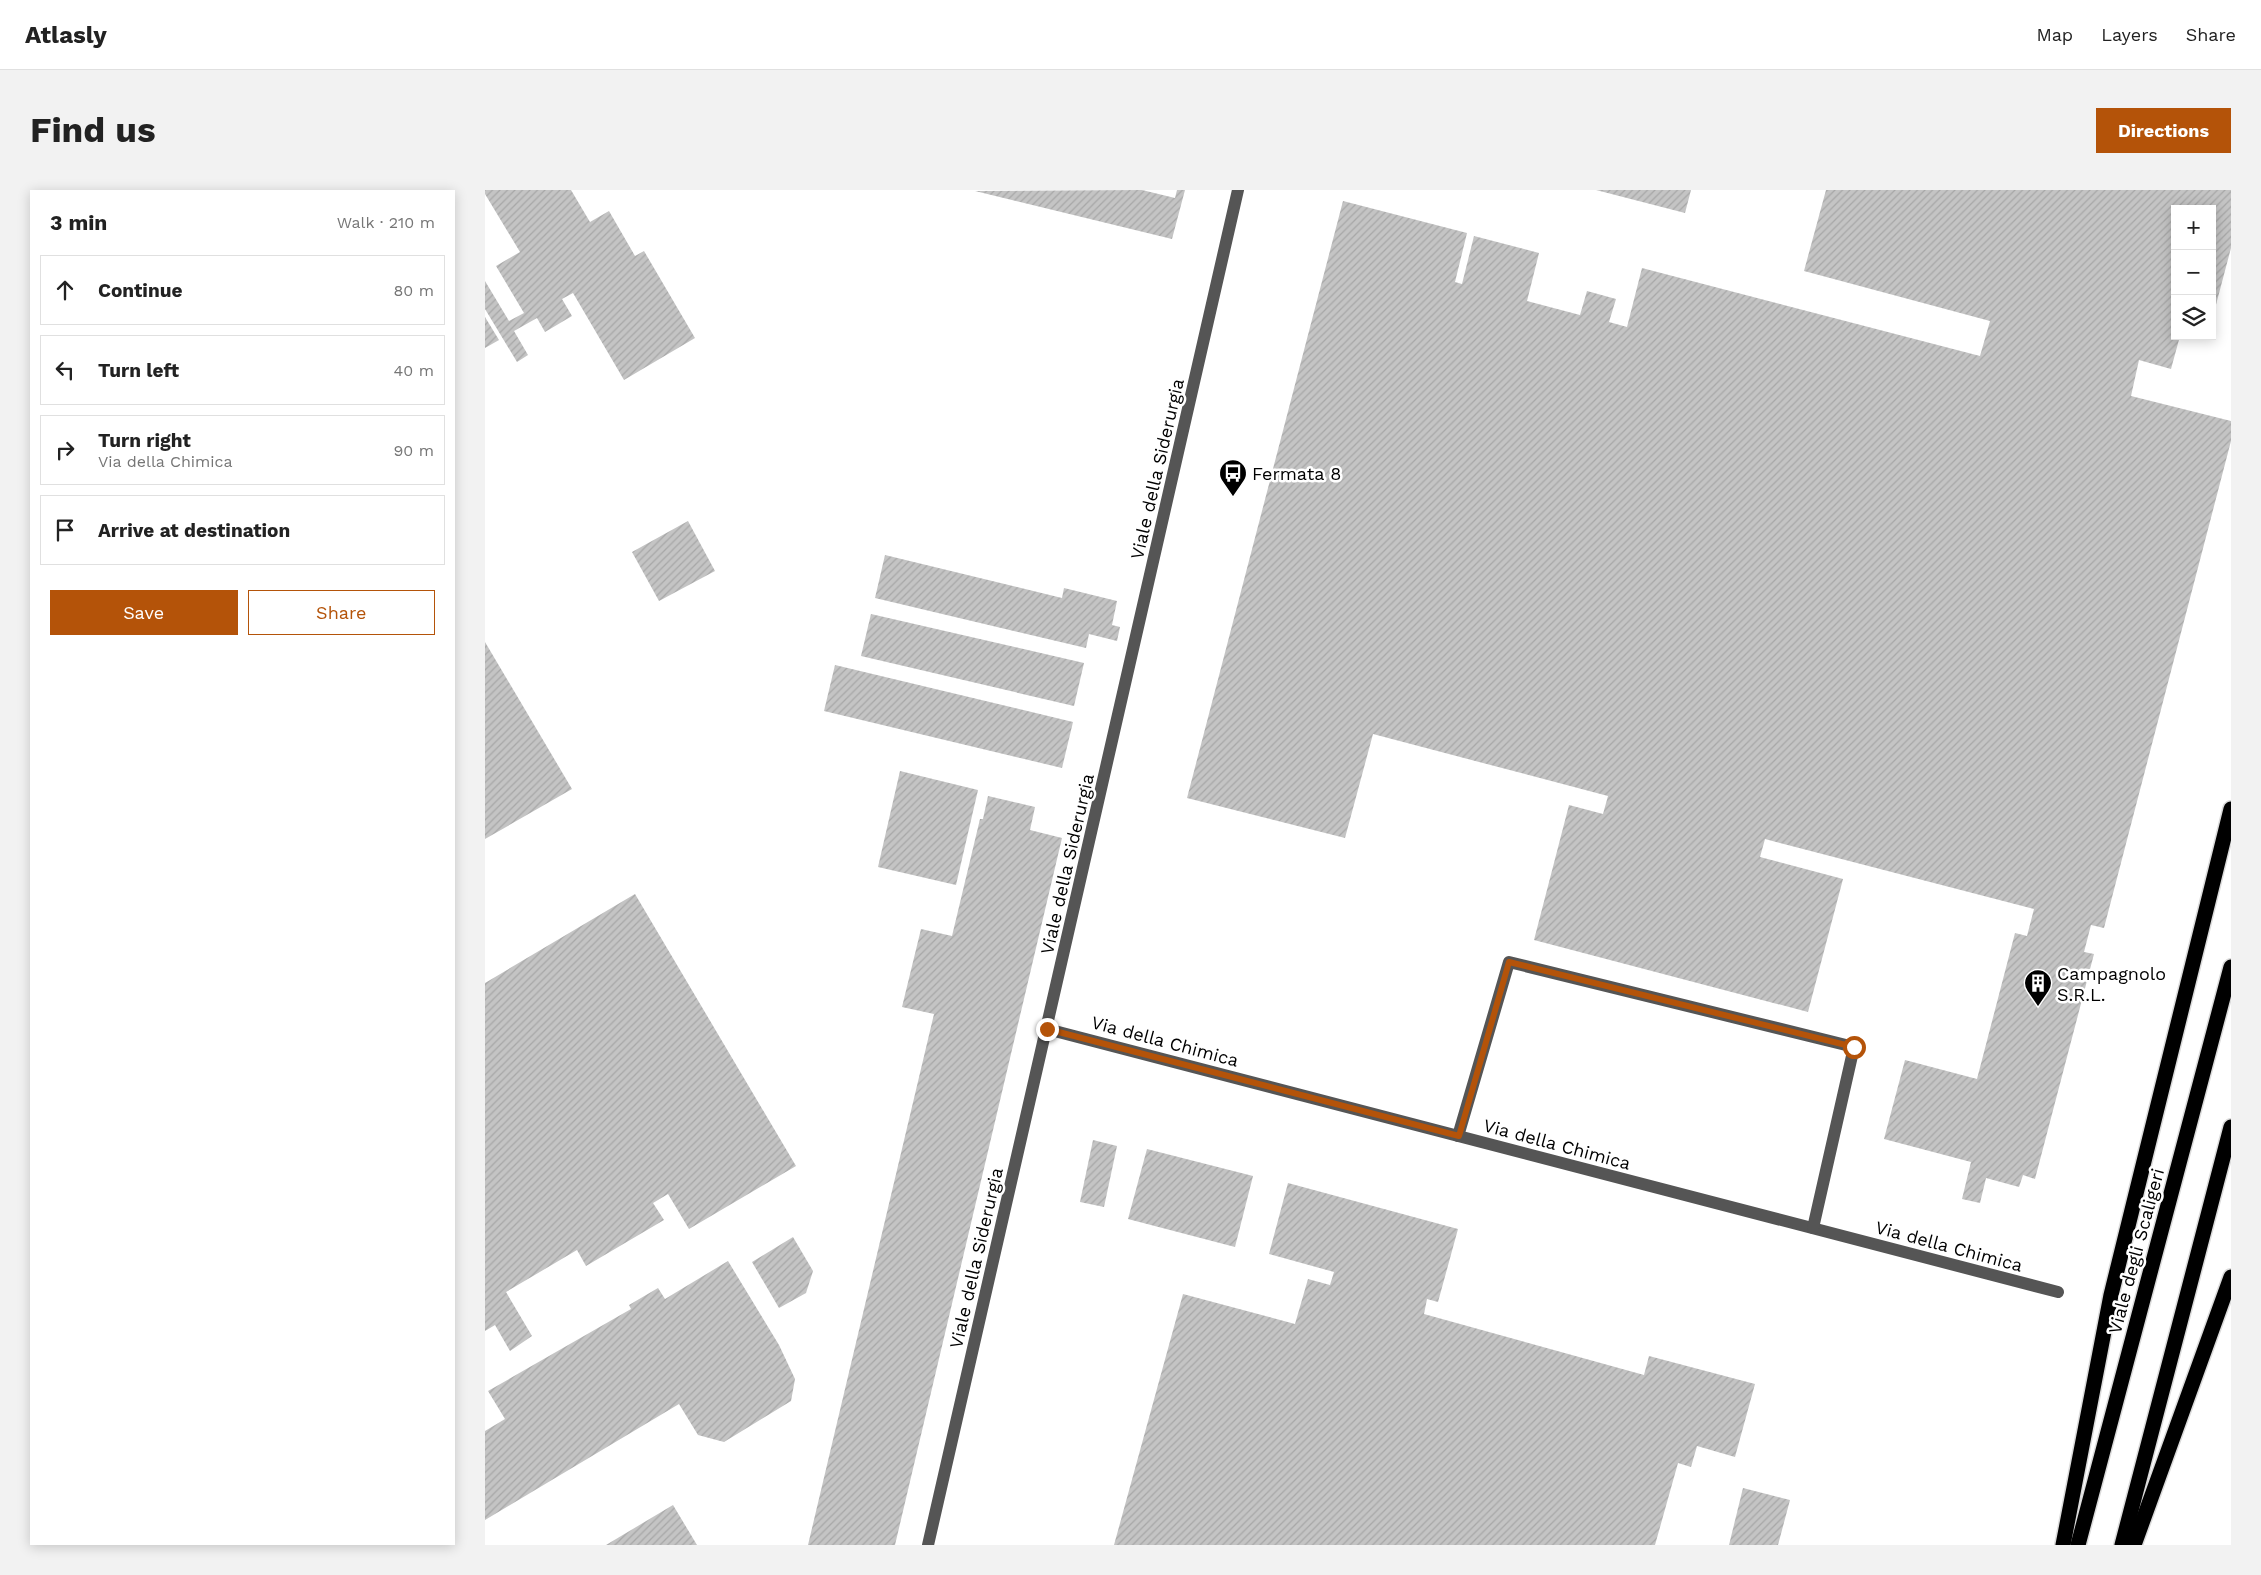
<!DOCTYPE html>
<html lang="en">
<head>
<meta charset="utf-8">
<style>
  :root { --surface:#fff; --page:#f2f2f2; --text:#222; --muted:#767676; --line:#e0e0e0; --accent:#b45309 }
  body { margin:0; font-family:"Work Sans",sans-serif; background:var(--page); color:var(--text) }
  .controls { position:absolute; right:15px; top:15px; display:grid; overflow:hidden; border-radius:0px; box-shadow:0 2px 12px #0003 }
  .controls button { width:45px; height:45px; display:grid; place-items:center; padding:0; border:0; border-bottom:1px solid var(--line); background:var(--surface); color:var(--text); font:25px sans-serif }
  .stop { position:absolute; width:15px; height:15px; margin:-11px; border:4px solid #b45309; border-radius:50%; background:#fff }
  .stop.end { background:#b45309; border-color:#fff; box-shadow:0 1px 5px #0008 }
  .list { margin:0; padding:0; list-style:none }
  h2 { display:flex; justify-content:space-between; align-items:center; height:65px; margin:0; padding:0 20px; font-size:21px }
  h2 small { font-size:16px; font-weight:400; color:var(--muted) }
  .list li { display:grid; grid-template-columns:32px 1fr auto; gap:15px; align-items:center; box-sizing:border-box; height:70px; margin:0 10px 10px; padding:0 10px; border:1px solid var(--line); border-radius:0px }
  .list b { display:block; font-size:19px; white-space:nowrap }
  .list p { margin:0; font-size:16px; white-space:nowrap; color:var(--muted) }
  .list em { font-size:16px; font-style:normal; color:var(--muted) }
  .actions { display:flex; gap:10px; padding:15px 20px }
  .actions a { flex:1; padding:11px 0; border:1px solid var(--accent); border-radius:0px; text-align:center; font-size:18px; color:var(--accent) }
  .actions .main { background:var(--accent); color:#fff }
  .icon { flex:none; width:28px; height:28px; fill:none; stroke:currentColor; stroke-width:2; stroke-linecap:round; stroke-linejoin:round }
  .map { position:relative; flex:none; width:1746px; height:1355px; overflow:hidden; border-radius:0px }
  header { display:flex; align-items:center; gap:30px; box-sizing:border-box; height:70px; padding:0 25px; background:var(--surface); border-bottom:1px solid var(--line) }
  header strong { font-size:24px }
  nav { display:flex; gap:28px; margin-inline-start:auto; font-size:18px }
  .intro { display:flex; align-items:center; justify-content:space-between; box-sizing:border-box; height:120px; padding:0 30px }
  h1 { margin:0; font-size:35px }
  .button { padding:12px 22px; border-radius:0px; background:var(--accent); color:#fff; font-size:18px; font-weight:700 }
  main { display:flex; gap:30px; padding:0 30px }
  aside { flex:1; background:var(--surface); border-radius:0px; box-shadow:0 2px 12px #0003 }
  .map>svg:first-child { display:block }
</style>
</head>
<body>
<header>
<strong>Atlasly</strong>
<nav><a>Map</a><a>Layers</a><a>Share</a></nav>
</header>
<div class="intro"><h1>Find us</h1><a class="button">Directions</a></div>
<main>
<aside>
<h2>3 min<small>Walk · 210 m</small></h2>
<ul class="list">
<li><svg class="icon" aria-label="ahead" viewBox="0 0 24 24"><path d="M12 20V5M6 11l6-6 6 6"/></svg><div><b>Continue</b></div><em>80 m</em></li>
<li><svg class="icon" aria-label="left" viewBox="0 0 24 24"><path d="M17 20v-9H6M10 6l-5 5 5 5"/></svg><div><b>Turn left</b></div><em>40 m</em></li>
<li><svg class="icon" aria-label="right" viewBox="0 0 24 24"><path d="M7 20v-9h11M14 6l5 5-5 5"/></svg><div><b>Turn right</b><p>Via della Chimica</p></div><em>90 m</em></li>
<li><svg class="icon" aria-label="arrive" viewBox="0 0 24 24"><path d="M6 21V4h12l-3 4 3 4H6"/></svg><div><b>Arrive at destination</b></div></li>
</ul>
<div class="actions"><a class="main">Save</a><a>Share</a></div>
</aside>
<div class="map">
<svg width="1746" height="1355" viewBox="0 0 1746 1355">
  <defs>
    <pattern id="building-hatch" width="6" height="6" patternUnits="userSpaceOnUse" patternTransform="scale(1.25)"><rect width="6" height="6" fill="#c4c4c4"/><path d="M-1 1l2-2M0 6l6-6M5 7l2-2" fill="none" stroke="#a7a7a7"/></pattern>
  </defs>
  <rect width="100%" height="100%" fill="#fff"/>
  <g fill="url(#building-hatch)">
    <polygon points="0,0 86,0 105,32 124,21 150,66 159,61 210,148 139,190 88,103 77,109 87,126 60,142 52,128 29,141 43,165 32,172 0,119 0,91 24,131 39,123 11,76 35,62 0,4"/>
    <polygon points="657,0 690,8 692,0 700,0 687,49 490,1"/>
    <polygon points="1111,0 1206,0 1200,23"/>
    <polygon points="1341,0 1746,0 1746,58 1728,126 1727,19 1690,19 1690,146 1695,146 1686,179 1654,170 1646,206 1746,231 1746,251 1619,738 1606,735 1599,762 1609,764 1550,989 1538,985 1534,997 1501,988 1495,1013 1477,1009 1486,972 1399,949 1420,870 1492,889 1530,743 1542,746 1549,719 1280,649 1275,667 1358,689 1323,822 1049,750 1084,615 1118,624 1123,606 888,544 860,648 702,608 858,11 982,43 970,92 977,94 989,46 1054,63 1042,111 1095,125 1102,101 1131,109 1124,132 1142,137 1157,78 1495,166 1505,131 1319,81"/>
    <polygon points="0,127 14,150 0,158"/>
    <polygon points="203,331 230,381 174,411 147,362"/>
    <polygon points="400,365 577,408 579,398 632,411 627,435 635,437 632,451 604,444 601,458 390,408"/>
    <polygon points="386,424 599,473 589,516 376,466"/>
    <polygon points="0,452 87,599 0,649"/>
    <polygon points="350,475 588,532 577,578 339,521"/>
    <polygon points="415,581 493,600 471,695 393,677"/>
    <polygon points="503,606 550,617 545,640 577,648 410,1355 323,1355 449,824 417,817 436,739 467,746 495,629 498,629"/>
    <polygon points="150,704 311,976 204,1039 183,1004 168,1013 179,1030 101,1076 92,1060 21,1102 47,1146 25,1161 10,1135 0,1141 0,793"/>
    <polygon points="608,950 632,956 619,1017 595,1012"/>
    <polygon points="662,959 768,986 750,1057 643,1029"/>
    <polygon points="803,993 973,1039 953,1112 942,1109 939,1124 1159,1185 1164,1166 1270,1194 1250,1267 1212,1256 1206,1277 1193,1273 1170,1355 629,1355 698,1104 810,1134 823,1089 845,1095 849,1082 784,1064"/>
    <polygon points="308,1047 328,1081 321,1103 294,1118 267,1072"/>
    <polygon points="243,1071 294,1155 310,1189 306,1211 239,1252 213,1245 194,1214 0,1330 0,1241 20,1229 3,1201 146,1119 144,1115 173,1098 180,1109"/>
    <polygon points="1258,1298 1305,1310 1293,1355 1244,1355"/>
    <polygon points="188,1315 212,1355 121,1355"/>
  </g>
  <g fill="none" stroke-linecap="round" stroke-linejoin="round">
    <g stroke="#dbdbdb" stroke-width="18">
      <g id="highway">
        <polyline points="1578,1355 1626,1105 1746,619"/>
        <polyline points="1593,1355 1746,777"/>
        <polyline points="1637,1355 1746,937"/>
        <polyline points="1649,1355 1746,1087"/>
      </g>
    </g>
    <g stroke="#555" stroke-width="12">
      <polyline points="562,839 1573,1102"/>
      <polyline points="973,946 1024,772 1369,857 1328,1038"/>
      <polyline points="443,1355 753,0"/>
    </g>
    <use href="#highway" stroke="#000" stroke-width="15"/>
  </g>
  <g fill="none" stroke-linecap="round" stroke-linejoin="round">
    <polyline stroke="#b45309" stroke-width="6" points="562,839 974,946 1024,772 1369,857"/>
  </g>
  <defs>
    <g id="bus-pin" transform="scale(1.4375)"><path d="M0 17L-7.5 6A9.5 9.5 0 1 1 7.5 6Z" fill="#000" stroke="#fff"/><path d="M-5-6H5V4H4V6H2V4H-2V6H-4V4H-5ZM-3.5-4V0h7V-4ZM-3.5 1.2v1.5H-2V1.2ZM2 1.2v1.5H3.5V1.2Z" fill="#fff"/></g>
    <g id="building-pin" transform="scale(1.4375)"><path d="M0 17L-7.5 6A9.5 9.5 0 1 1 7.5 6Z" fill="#000" stroke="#fff"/><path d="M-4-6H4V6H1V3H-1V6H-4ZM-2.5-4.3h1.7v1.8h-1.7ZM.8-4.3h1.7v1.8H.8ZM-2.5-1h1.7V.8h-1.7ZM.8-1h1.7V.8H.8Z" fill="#fff"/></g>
  </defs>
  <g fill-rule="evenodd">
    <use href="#bus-pin" x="748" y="283"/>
    <use href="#building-pin" x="1553" y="793"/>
  </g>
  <g text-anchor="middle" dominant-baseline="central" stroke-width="5" stroke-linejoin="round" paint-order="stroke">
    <g font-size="18" fill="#000" stroke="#fff">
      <text transform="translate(672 279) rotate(-77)">Viale della Siderurgia</text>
      <text transform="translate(582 674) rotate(-77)">Viale della Siderurgia</text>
      <text transform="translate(680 851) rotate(15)">Via della Chimica</text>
      <text transform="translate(1072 954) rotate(15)">Via della Chimica</text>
      <text transform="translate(1464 1056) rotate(15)">Via della Chimica</text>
      <text transform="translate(1651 1061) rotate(-75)">Viale degli Scaligeri</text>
      <text transform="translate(491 1068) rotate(-77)">Viale della Siderurgia</text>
    </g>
    <g font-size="18" fill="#000" stroke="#fff" text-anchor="start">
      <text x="767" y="283">Fermata 8</text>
      <text x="1572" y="783">Campagnolo<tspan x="1572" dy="21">S.R.L.</tspan></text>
    </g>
  </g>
</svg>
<div class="controls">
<button>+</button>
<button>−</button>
<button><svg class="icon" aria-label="layers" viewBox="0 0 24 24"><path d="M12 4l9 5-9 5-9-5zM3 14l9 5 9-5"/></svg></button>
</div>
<div class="stop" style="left:1369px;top:857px"></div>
<div class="stop end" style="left:562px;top:839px"></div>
</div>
</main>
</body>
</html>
